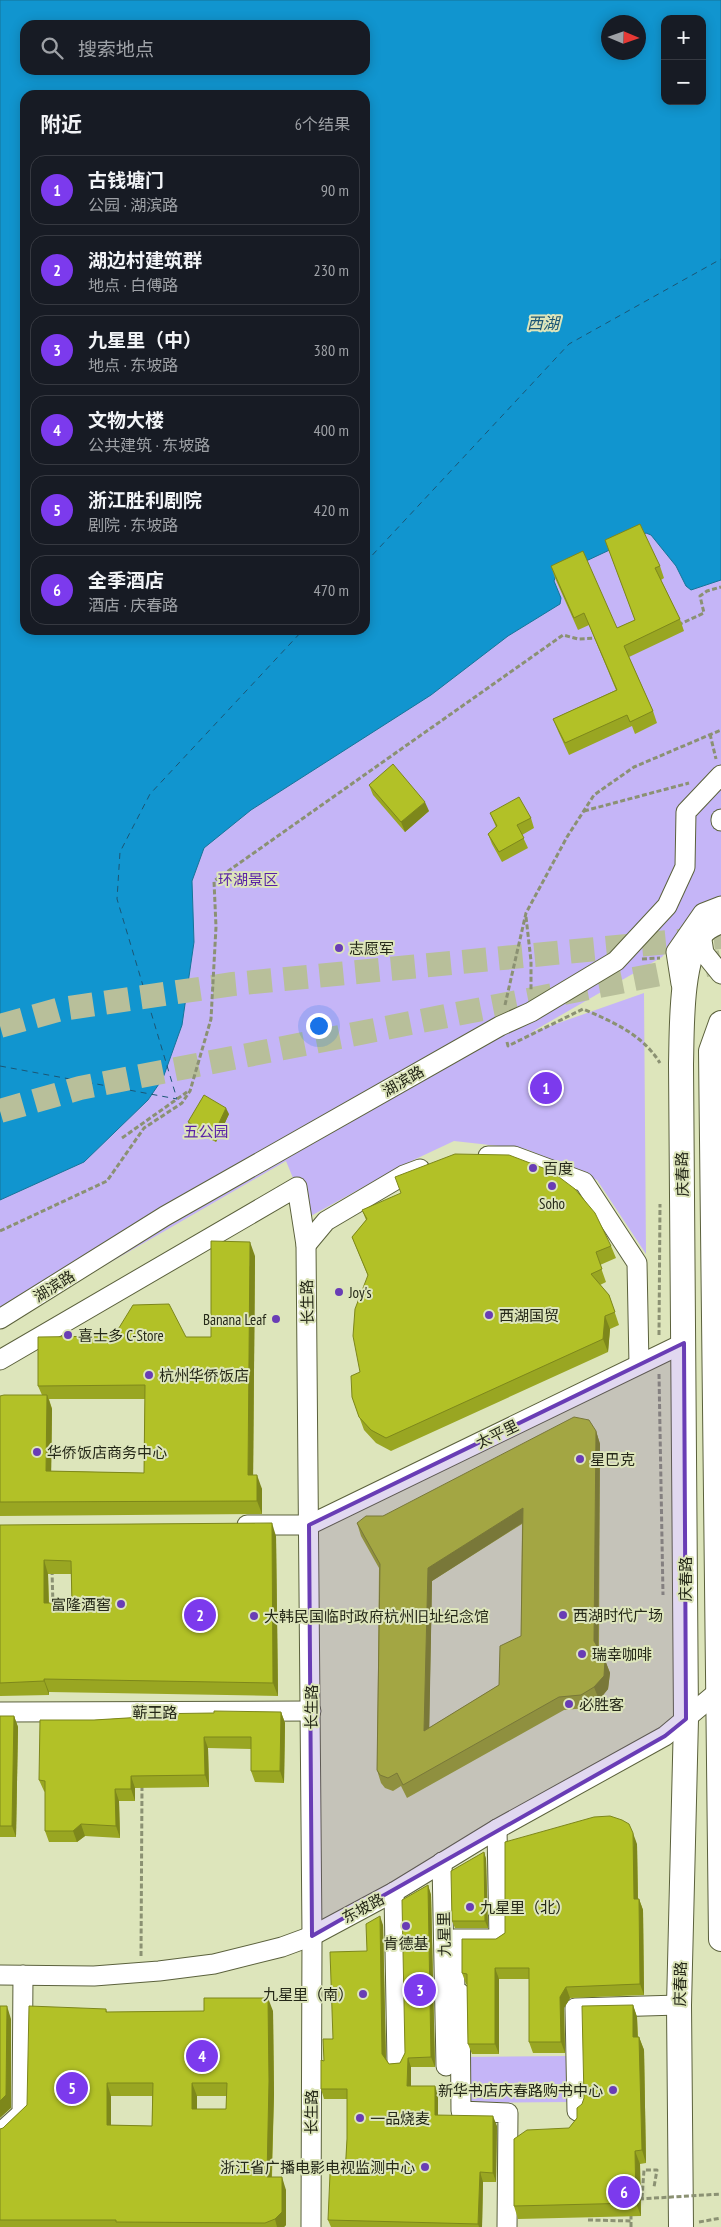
<!DOCTYPE html>
<html lang="zh">
<head>
<meta charset="utf-8">
<style>
  :root { --surface:#171b24; --page:#242831; --text:#f1f3f6; --muted:#9ea1a6; --line:#363941; --accent:#7c3aed }
  body { margin:0; font-family:"PT Sans Narrow","Noto Sans SC",sans-serif; background:var(--page); color:var(--text) }
  .controls { position:absolute; right:15px; top:15px; display:grid; overflow:hidden; border-radius:10px; box-shadow:0 2px 12px #0003 }
  .controls button { width:45px; height:45px; display:grid; place-items:center; padding:0; border:0; border-bottom:1px solid var(--line); background:var(--surface); color:var(--text); font:25px sans-serif }
  .compass { position:absolute; left:601px; top:15px; width:45px; height:45px; border-radius:50%; background:var(--surface); box-shadow:0 2px 12px #0003; rotate:92deg }
  .you { position:absolute; left:318px; top:1025px; width:18px; height:18px; margin:-12px; border:4px solid #fff; border-radius:50%; background:#1a73e8; box-shadow:0 0 0 8px #1a73e833 }
  .badge { display:grid; place-items:center; width:32px; height:32px; border-radius:50%; background:var(--accent); color:#fff; font-size:16px; font-weight:700 }
  .pin { position:absolute; translate:-50% -50%; border:2px solid #fff; box-shadow:0 1px 5px #0006 }
  .list { margin:0; padding:0; list-style:none }
  h2 { display:flex; justify-content:space-between; align-items:center; height:65px; margin:0; padding:0 20px; font-size:21px }
  h2 small { font-size:16px; font-weight:400; color:var(--muted) }
  .list li { display:grid; grid-template-columns:32px 1fr auto; gap:15px; align-items:center; box-sizing:border-box; height:70px; margin:0 10px 10px; padding:0 10px; border:1px solid var(--line); border-radius:15px }
  .list b { display:block; font-size:19px; white-space:nowrap }
  .list p { margin:0; font-size:16px; white-space:nowrap; color:var(--muted) }
  .list em { font-size:16px; font-style:normal; color:var(--muted) }
  .icon { flex:none; width:28px; height:28px; fill:none; stroke:currentColor; stroke-width:2; stroke-linecap:round; stroke-linejoin:round }
  .map { position:relative; flex:none; width:721px; height:2227px; overflow:hidden }
  .search { position:absolute; background:var(--surface); box-shadow:0 2px 12px #0003; left:20px; top:20px; width:350px; height:55px; display:flex; align-items:center; gap:12px; box-sizing:border-box; padding:0 18px; border-radius:15px; color:var(--muted); font-size:19px }
  .panel { position:absolute; background:var(--surface); box-shadow:0 2px 12px #0003; left:20px; top:90px; width:350px; height:545px; border-radius:15px }
  .map>svg:first-child { display:block }
</style>
</head>
<body>
<div class="map">
<svg width="721" height="2227" viewBox="0 0 721 2227">
  <rect width="100%" height="100%" fill="#dde5bb"/>
  <g fill="#c5b5f7" fill-rule="evenodd">
    <path d="M0 0H721V907L691 920 662 957 530 1033 644 993 646 1254 597 1180 526 1149 454 1141 405 1164 309 1217 286 1161 0 1326ZM665 19H702V101H665ZM608 22H638V52H608ZM25 25H365V70H25ZM25 95H365V630H25Z"/>
    <polygon points="570,2056 569,2102 466,2103 466,2057"/>
  </g>
  <path fill="#1195cf" stroke="#177498" fill-rule="evenodd" d="M0 0H721V580L691 590 686 586 676 566 651 535 646 533 556 575 554 581 561 598 560 604 508 636 431 695 251 810 204 848 192 881 194 942 182 1025 163 1078 148 1100 84 1162 0 1200ZM665 19H702V101H665ZM608 22H638V52H608ZM25 25H365V70H25ZM25 95H365V630H25Z"/>
  <g fill="none" stroke-linecap="round" stroke-linejoin="round">
    <g stroke="#1b5675" stroke-width="1" stroke-dasharray="6 5" stroke-linecap="butt">
      <polyline points="365,563 569,344 721,259"/>
      <polyline points="0,1066 177,1099 117,899 120,852 150,794 303,630"/>
    </g>
    <g stroke="#b8bf9a" stroke-width="24" stroke-dasharray="24 12" stroke-linecap="butt">
      <polyline points="0,1026 61,1009 233,984 721,937"/>
      <polyline points="0,1111 80,1088 721,962"/>
    </g>
    <g stroke="#5b613c" stroke-width="21">
      <g id="minor">
        <polyline points="721,819 721,821"/>
        <polyline points="701,934 704,953 721,974"/>
        <polyline points="681,984 676,952 703,913 721,906"/>
        <polyline points="488,1156 514,1156 584,1182 637,1263 639,1364"/>
        <polyline points="306,1245 326,1221 404,1175 420,1169"/>
        <polyline points="0,1319 165,1216 500,1026 531,1012 616,961 667,906 685,867 686,812 721,775"/>
        <polyline points="0,1360 297,1187 306,1245 312,1936 311,2227"/>
        <polyline points="247,1525 309,1525 684,1343"/>
        <polyline points="0,1712 311,1711"/>
        <polyline points="497,1829 499,1939 454,1939 455,1992 460,1993 461,2111 508,2113 507,2227"/>
        <polyline points="442,1862 446,2066"/>
        <polyline points="394,1892 397,2063"/>
        <polyline points="0,1975 94,1976 159,1971 214,1964 282,1947 312,1936 394,1892 497,1829 665,1736 721,1689"/>
        <polyline points="577,2111 575,2008 679,2005"/>
        <polyline points="0,2133 22,2113 23,1975"/>
      </g>
    </g>
    <g stroke="#5b613c" stroke-width="26">
      <g id="major">
        <polyline points="721,1023 711,1051 721,1939"/>
        <path d="M681 2227 679 2005 686 1719 681 1064C682 1031 680 961 701 934 706 927 714 924 721 921"/>
      </g>
    </g>
    <g stroke="#8b9173" stroke-width="3" stroke-dasharray="5 2.5" stroke-linecap="butt">
      <polyline points="678,625 704,613 700,596 707,591 721,587"/>
      <polyline points="710,734 716,759"/>
      <polyline points="584,811 689,783"/>
      <polyline points="526,917 531,961 531,991"/>
      <polyline points="642,959 660,958"/>
      <polyline points="505,1005 526,913 567,837 594,795 634,767 721,730"/>
      <path d="M507 1042 508 1046 583 1009C613 1022 642 1034 660 1063"/>
      <polyline points="122,1138 187,1092"/>
      <polyline points="0,1231 107,1181 144,1128 182,1103 190,1091 211,1019 216,927 214,881 563,635 578,639 597,638"/>
      <polyline points="659,1335 660,1204"/>
      <polyline points="659,1374 663,1595"/>
      <polyline points="52,1570 53,1606"/>
      <polyline points="141,1956 142,1785"/>
      <polyline points="642,2198 644,2170 657,2170 654,2187"/>
      <polyline points="588,2220 631,2221"/>
      <polyline points="699,2222 721,2218"/>
    </g>
    <use href="#minor" stroke="#fff" stroke-width="19"/>
    <use href="#major" stroke="#fff" stroke-width="24"/>
    <g stroke="#8b9173" stroke-width="3" stroke-dasharray="5 2.5" stroke-linecap="butt">
      <polyline points="639,2199 721,2194"/>
      <polyline points="631,2227 631,2213"/>
    </g>
  </g>
  <g fill="#99a622" fill-rule="evenodd">
    <polygon points="605,540 660,566 664,578 661,580 680,619 684,631 629,657 653,711 657,723 635,734 632,726 569,755 558,731 553,719 616,690 589,625 578,630 555,578 551,566 617,628 635,620"/>
    <polygon points="369,785 429,811 405,832 373,795"/>
    <polygon points="490,813 531,818 534,828 522,835 528,848 502,862 492,844 488,834 496,827"/>
    <polygon points="229,1114 216,1142 190,1129 188,1122"/>
    <polygon points="362,1210 611,1246 616,1258 600,1265 606,1282 600,1285 609,1295 619,1325 610,1329 608,1352 391,1451 376,1443 364,1430 352,1397 360,1372 368,1276 352,1237 366,1220"/>
    <path d="M255 1256 253 1475 262 1489V1514L0 1516V1396L42 1395 38 1386 186 1337H211ZM49 1399H145L144 1473 51 1471 52 1409Z"/>
    <path d="M596 1431 600 1444 599 1649 605 1660 610 1673 608 1689 599 1700 586 1708 564 1710 407 1798 401 1786 393 1791 385 1788 381 1783 377 1770 379 1568 361 1536 357 1523 383 1516ZM522 1524 521 1636 499 1685 429 1728 432 1581Z"/>
    <path d="M0 1525 276 1536 278 1696 49 1692V1695L0 1696ZM48 1574H71L72 1603H49Z"/>
    <polygon points="281,1712 285,1723 284,1783 255,1782 251,1771 251,1749 208,1748 209,1787 135,1788 135,1801 119,1801 120,1838 85,1836 77,1842 49,1842 45,1831 45,1792 44,1791 39,1780 94,1720 214,1713"/>
    <polygon points="0,1716 14,1716 18,1727 16,1837 0,1837"/>
    <polygon points="637,1844 638,1899 639,1899 643,1910 644,1995 570,1998 564,2008 565,2053 533,2053 529,2042 529,1979 499,1979 499,2054 472,2054 468,2044 467,1984 466,1984 462,1973 496,1939"/>
    <polygon points="484,1852 486,1859 488,1928 455,1928 452,1921"/>
    <polygon points="428,1885 431,1895 435,2067 411,2067 411,2086 435,2086 438,2096 438,2115 497,2126 496,2182 483,2182 482,2227 331,2227 328,2220 345,2174 347,2139 347,2099 324,2099 321,2089 324,2061 367,1951 383,1925 386,2059 389,2064 400,2063 405,2053"/>
    <polygon points="633,2005 637,2017 638,2037 639,2037 644,2050 646,2163 640,2164 641,2216 518,2219 514,2206 569,2128 577,2118"/>
    <path d="M106 2009 107 2012 273 2011 274 2094 272 2177 286 2190V2225L284 2227H0V2129L3 2128 27 2105ZM111 2096H152V2126L111 2125ZM197 2096H227L226 2109H197Z"/>
  </g>
  <g fill="#7d871b">
    <polygon points="425,802 429,811 405,832 401,822"/>
    <polygon points="226,1108 229,1114 216,1142 213,1136"/>
    <polygon points="250,1242 255,1256 253,1489 248,1475"/>
    <polygon points="605,1316 610,1329 608,1352 603,1339"/>
    <polygon points="47,1395 52,1409 51,1484 46,1471"/>
    <polygon points="596,1431 600,1444 598,1654 594,1641"/>
    <polygon points="257,1475 262,1489 262,1514 257,1501"/>
    <polygon points="523,1508 527,1520 432,1581 429,1744 424,1731 428,1568"/>
    <polygon points="272,1523 276,1536 278,1696 273,1683"/>
    <polygon points="44,1560 48,1574 49,1616 44,1603"/>
    <polygon points="605,1660 610,1673 608,1689 599,1700 594,1687"/>
    <polygon points="44,1679 49,1692 49,1695 44,1681"/>
    <polygon points="281,1712 285,1723 284,1783 280,1771"/>
    <polygon points="14,1716 18,1727 16,1837 12,1826"/>
    <polygon points="204,1737 208,1748 209,1787 205,1775"/>
    <polygon points="131,1776 135,1788 135,1801 131,1789"/>
    <polygon points="115,1789 119,1801 120,1838 116,1826"/>
    <polygon points="81,1824 85,1836 77,1842 73,1831"/>
    <polygon points="633,1833 637,1844 638,1909 634,1899"/>
    <polygon points="484,1852 486,1859 488,1928 485,1921"/>
    <polygon points="428,1885 431,1895 435,2067 431,2057"/>
    <polygon points="639,1899 643,1910 644,1995 640,1984"/>
    <polygon points="380,1916 383,1925 386,2063 382,2054"/>
    <polygon points="495,1968 499,1979 499,2054 495,2044"/>
    <polygon points="566,1987 570,1998 564,2008 565,2053 561,2042 560,1997"/>
    <polygon points="268,1998 273,2011 274,2094 271,2190 267,2177"/>
    <polygon points="633,2005 637,2017 638,2050 633,2037"/>
    <polygon points="7,2006 11,2019 11,2108 0,2118 0,2101"/>
    <polygon points="639,2037 644,2050 646,2163 642,2150"/>
    <polygon points="408,2058 411,2067 411,2095 407,2086"/>
    <polygon points="107,2083 111,2096 111,2138 107,2125"/>
    <polygon points="192,2083 197,2096 197,2122 192,2109"/>
    <polygon points="435,2086 438,2096 438,2124 435,2115"/>
    <polygon points="493,2116 497,2126 496,2182 493,2173"/>
    <polygon points="635,2151 640,2164 641,2216 636,2203"/>
    <polygon points="480,2172 483,2182 482,2227 479,2227 478,2224"/>
    <polygon points="282,2177 286,2190 286,2225 284,2227 277,2227 275,2219"/>
  </g>
  <g fill="#b2c127" stroke="#7d871b" fill-rule="evenodd">
    <polygon points="640,524 660,566 655,568 680,619 624,646 653,711 630,722 627,715 565,743 553,719 617,690 584,613 574,618 551,566 583,551 617,628 635,620 605,540"/>
    <polygon points="393,764 425,802 401,822 369,785"/>
    <polygon points="519,797 531,818 517,825 524,838 499,852 488,834 497,826 490,813"/>
    <polygon points="204,1095 226,1108 213,1136 188,1122"/>
    <polygon points="455,1154 509,1155 551,1171 575,1189 595,1213 611,1246 596,1252 602,1269 591,1274 609,1295 615,1312 605,1316 603,1339 386,1438 371,1430 359,1417 352,1397 351,1376 360,1372 353,1336 355,1309 368,1275 352,1237 367,1219 362,1210 401,1193 395,1177"/>
    <polygon points="211,1241 250,1242 248,1475 257,1475 257,1501 0,1502 0,1396 4,1395 47,1395 46,1471 144,1473 145,1385 38,1386 38,1337 114,1336 133,1305 169,1304 186,1337 211,1337"/>
    <path d="M574 1417 589 1420 596 1431 594 1641 605 1660 604 1676 594 1687 581 1695 559 1697 403 1785 397 1773 388 1778 380 1775 377 1770 380 1564 357 1523 366 1516H383ZM523 1508 521 1636 500 1646 499 1685 424 1731 428 1568Z"/>
    <path d="M272 1523 273 1683 44 1679V1681L0 1683V1525ZM44 1560 71 1561 72 1603H44Z"/>
    <polygon points="214,1711 281,1712 280,1771 251,1771 251,1737 204,1737 205,1775 131,1776 131,1789 115,1789 116,1826 81,1824 73,1831 45,1831 45,1781 39,1780 40,1720 94,1720 143,1717 143,1714 214,1713"/>
    <polygon points="0,1716 14,1716 12,1826 0,1826"/>
    <polygon points="610,1816 622,1820 629,1824 633,1833 634,1899 639,1899 640,1984 566,1987 560,1997 561,2042 529,2042 529,1968 495,1968 495,2044 468,2044 467,1982 467,1974 462,1973 462,1939 496,1939 505,1933 505,1842 594,1817"/>
    <polygon points="484,1852 485,1921 452,1921 451,1871"/>
    <polygon points="428,1885 431,2057 408,2058 407,2086 435,2086 435,2115 493,2116 493,2173 480,2172 478,2224 328,2220 330,2174 345,2174 347,2139 347,2089 321,2089 321,2060 324,2061 323,2039 333,2039 330,1952 367,1951 366,1924 380,1916 382,2054 389,2064 400,2063 405,2053 402,1900"/>
    <path d="M204 1998H268L269 2081 267 2177H282V2212L275 2219 265 2223 116 2222V2220H0V2129L3 2128 27 2105 29 2006 106 2009V2012L204 2011ZM107 2083H153L152 2126 107 2125ZM192 2083H227L226 2109H192Z"/>
    <polygon points="633,2005 633,2037 639,2037 642,2150 635,2151 636,2203 514,2206 514,2139 527,2130 569,2128 577,2118 577,2108 582,2104 584,2098 582,2006"/>
    <polygon points="0,2006 7,2006 6,2095 0,2101"/>
  </g>
  <path fill="#693db5" fill-opacity="0.2" stroke="#693db5" stroke-width="4" stroke-linejoin="round" d="M684 1343 686 1719 665 1736 312 1936 309 1525Z"/>
  <g fill="#693db5" stroke="#dde5bb" stroke-width="2">
    <circle cx="339" cy="948" r="5"/>
    <circle cx="533" cy="1168" r="5"/>
    <circle cx="552" cy="1186" r="5"/>
    <circle cx="339" cy="1292" r="5"/>
    <circle cx="489" cy="1315" r="5"/>
    <circle cx="276" cy="1319" r="5"/>
    <circle cx="68" cy="1335" r="5"/>
    <circle cx="149" cy="1375" r="5"/>
    <circle cx="37" cy="1452" r="5"/>
    <circle cx="580" cy="1459" r="5"/>
    <circle cx="121" cy="1604" r="5"/>
    <circle cx="563" cy="1615" r="5"/>
    <circle cx="254" cy="1616" r="5"/>
    <circle cx="582" cy="1654" r="5"/>
    <circle cx="569" cy="1704" r="5"/>
    <circle cx="470" cy="1907" r="5"/>
    <circle cx="406" cy="1926" r="5"/>
    <circle cx="363" cy="1994" r="5"/>
    <circle cx="613" cy="2090" r="5"/>
    <circle cx="360" cy="2118" r="5"/>
    <circle cx="425" cy="2167" r="5"/>
  </g>
  <g text-anchor="middle" dominant-baseline="central" stroke-width="4" stroke-linejoin="round" paint-order="stroke">
    <g font-size="15" fill="#581fa6" stroke="#dde5bb">
      <text x="248" y="879">环湖景区</text>
      <text x="206" y="1131">五公园</text>
    </g>
    <g font-size="15" fill="#252818" stroke="#dde5bb" text-anchor="start">
      <text x="349" y="948">志愿军</text>
      <text x="543" y="1168">百度</text>
      <text x="552" y="1203" text-anchor="middle">Soho</text>
      <text x="349" y="1292">Joy's</text>
      <text x="499" y="1315">西湖国贸</text>
      <text x="266" y="1319" text-anchor="end">Banana Leaf</text>
      <text x="78" y="1335">喜士多 C-Store</text>
      <text x="159" y="1375">杭州华侨饭店</text>
      <text x="47" y="1452">华侨饭店商务中心</text>
      <text x="590" y="1459">星巴克</text>
      <text x="111" y="1604" text-anchor="end">富隆酒窖</text>
      <text x="573" y="1615">西湖时代广场</text>
      <text x="264" y="1616">大韩民国临时政府杭州旧址纪念馆</text>
      <text x="592" y="1654">瑞幸咖啡</text>
      <text x="579" y="1704">必胜客</text>
      <text x="480" y="1907">九星里（北）</text>
      <text x="406" y="1943" text-anchor="middle">肯德基</text>
      <text x="353" y="1994" text-anchor="end">九星里（南）</text>
      <text x="603" y="2090" text-anchor="end">新华书店庆春路购书中心</text>
      <text x="370" y="2118">一品烧麦</text>
      <text x="415" y="2167" text-anchor="end">浙江省广播电影电视监测中心</text>
    </g>
    <g font-size="15" fill="#252818" stroke="#dde5bb">
      <text transform="translate(403 1081) rotate(-30)">湖滨路</text>
      <text transform="translate(682 1174) rotate(-91)">庆春路</text>
      <text transform="translate(54 1286) rotate(-32)">湖滨路</text>
      <text transform="translate(307 1302) rotate(-91)">长生路</text>
      <text transform="translate(497 1434) rotate(-26)">太平里</text>
      <text transform="translate(685 1579) rotate(-90)">庆春路</text>
      <text transform="translate(311 1707) rotate(-90)">长生路</text>
      <text x="155" y="1712">蕲王路</text>
      <text transform="translate(363 1908) rotate(-28)">东坡路</text>
      <text transform="translate(444 1934) rotate(-91)">九星里</text>
      <text transform="translate(680 1984) rotate(-89)">庆春路</text>
      <text transform="translate(311 2112) rotate(-90)">长生路</text>
    </g>
    <g font-size="16" font-style="italic" fill="#1b5675" stroke="#dde5bb">
      <text x="543" y="323">西湖</text>
    </g>
  </g>
</svg>
<div class="controls">
<button>+</button>
<button>−</button>
</div>
<svg class="compass" viewBox="-18 -18 36 36"><path d="M0-13l5 13h-10z" fill="#e53935"/><path d="M0 13l5-13h-10z" fill="#9ea1a6"/></svg>
<div class="you"></div>
<div class="pin badge" style="left:546px;top:1088px">1</div>
<div class="pin badge" style="left:200px;top:1615px">2</div>
<div class="pin badge" style="left:420px;top:1990px">3</div>
<div class="pin badge" style="left:202px;top:2056px">4</div>
<div class="pin badge" style="left:72px;top:2088px">5</div>
<div class="pin badge" style="left:624px;top:2192px">6</div>
<div class="search"><svg class="icon" aria-label="search" viewBox="0 0 24 24"><circle cx="10" cy="10" r="6"/><path d="M15 15l6 6"/></svg>搜索地点</div>
<section class="panel">
<h2>附近<small>6个结果</small></h2>
<ul class="list">
<li><span class="badge">1</span><div><b>古钱塘门</b><p>公园 · 湖滨路</p></div><em>90 m</em></li>
<li><span class="badge">2</span><div><b>湖边村建筑群</b><p>地点 · 白傅路</p></div><em>230 m</em></li>
<li><span class="badge">3</span><div><b>九星里（中）</b><p>地点 · 东坡路</p></div><em>380 m</em></li>
<li><span class="badge">4</span><div><b>文物大楼</b><p>公共建筑 · 东坡路</p></div><em>400 m</em></li>
<li><span class="badge">5</span><div><b>浙江胜利剧院</b><p>剧院 · 东坡路</p></div><em>420 m</em></li>
<li><span class="badge">6</span><div><b>全季酒店</b><p>酒店 · 庆春路</p></div><em>470 m</em></li>
</ul>
</section>
</div>
</body>
</html>
